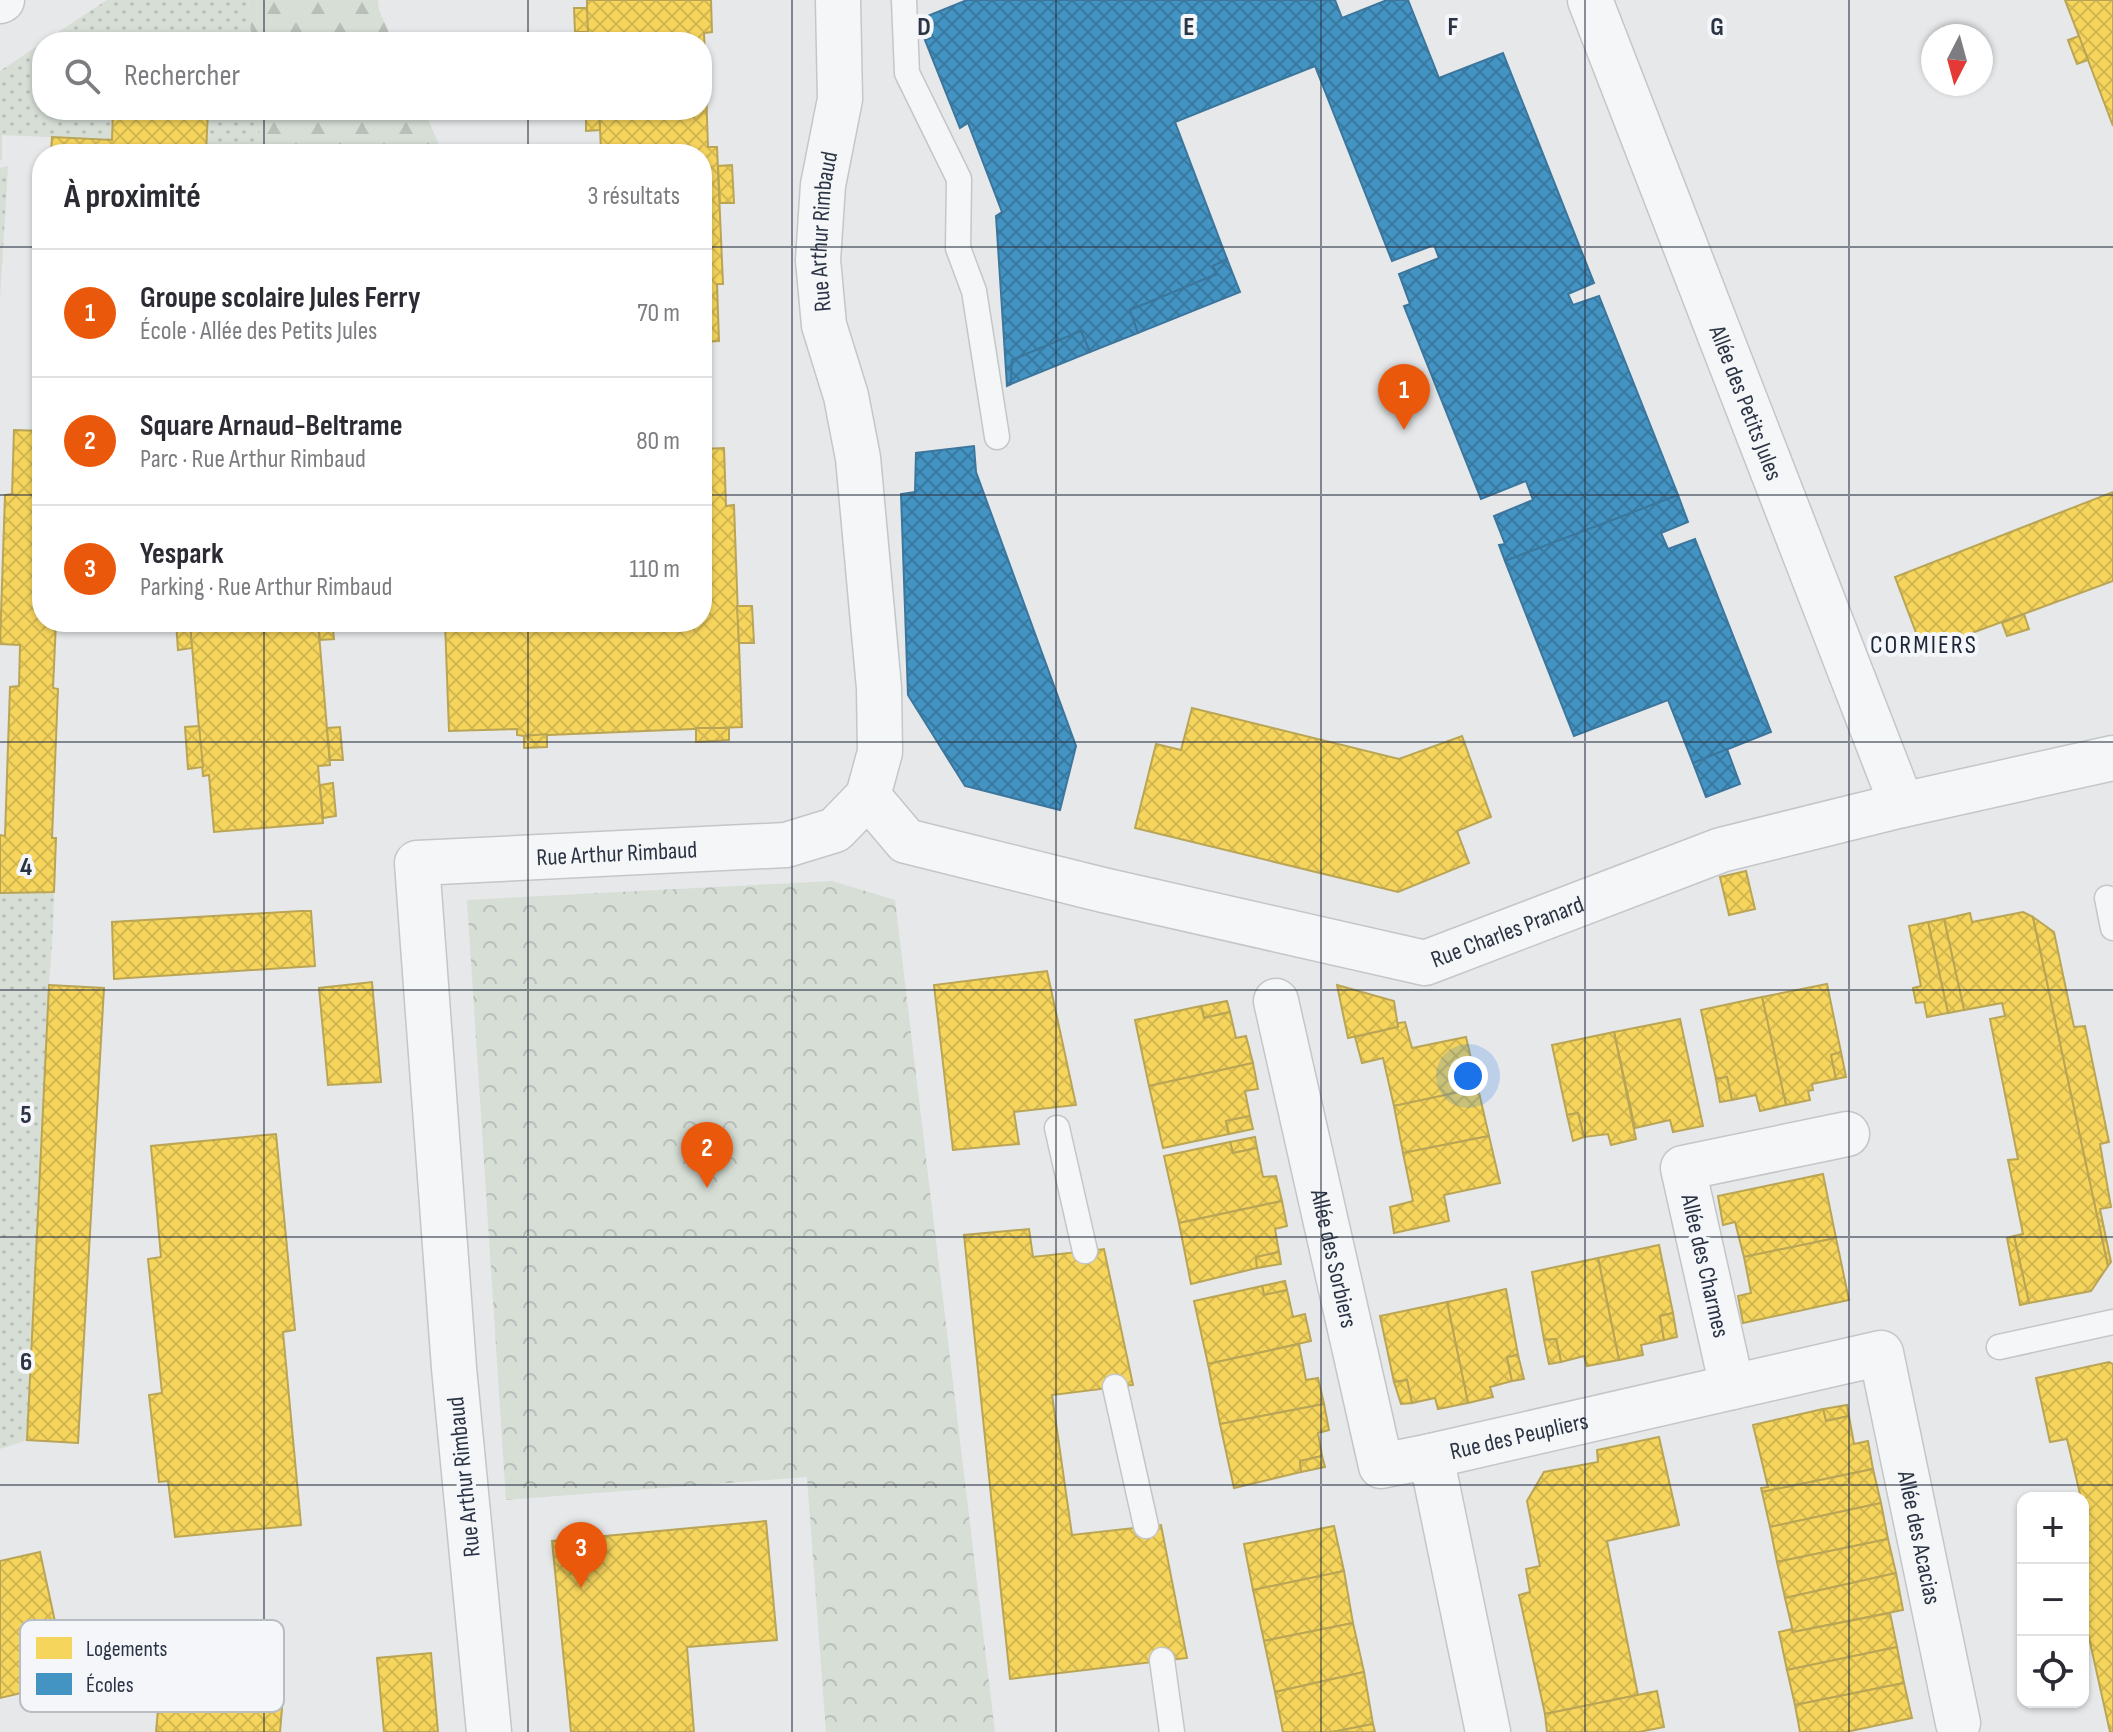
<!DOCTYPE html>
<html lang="fr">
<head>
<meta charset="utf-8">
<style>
  :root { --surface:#fff; --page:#f7f7f7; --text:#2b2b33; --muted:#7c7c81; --line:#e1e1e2; --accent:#ea580c }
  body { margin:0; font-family:"Sofia Sans Condensed",sans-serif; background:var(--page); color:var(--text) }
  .controls { position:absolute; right:24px; bottom:24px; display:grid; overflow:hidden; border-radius:16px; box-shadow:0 2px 6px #0004 }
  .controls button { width:72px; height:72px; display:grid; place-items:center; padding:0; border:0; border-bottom:2px solid var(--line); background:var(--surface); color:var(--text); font:40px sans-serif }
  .compass { position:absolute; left:1921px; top:24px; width:72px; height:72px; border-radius:50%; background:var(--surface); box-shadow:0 2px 6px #0004; rotate:186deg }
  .you { position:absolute; left:1468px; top:1076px; width:28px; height:28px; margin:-20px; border:6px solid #fff; border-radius:50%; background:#1a73e8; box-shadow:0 0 0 12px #1a73e833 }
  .badge { display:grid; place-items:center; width:52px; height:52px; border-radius:50%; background:var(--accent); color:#fff; font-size:26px; font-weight:700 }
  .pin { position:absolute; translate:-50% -66px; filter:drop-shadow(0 2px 4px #0008) }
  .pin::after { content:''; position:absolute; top:42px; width:28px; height:24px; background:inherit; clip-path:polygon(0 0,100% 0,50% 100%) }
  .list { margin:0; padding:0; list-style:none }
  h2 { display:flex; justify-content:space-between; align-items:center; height:104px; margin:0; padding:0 32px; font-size:34px }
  h2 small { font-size:26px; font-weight:400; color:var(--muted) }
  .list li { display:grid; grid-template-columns:52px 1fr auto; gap:24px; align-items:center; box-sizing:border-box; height:128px; padding:0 32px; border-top:2px solid var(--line) }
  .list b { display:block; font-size:30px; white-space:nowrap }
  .list p { margin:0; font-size:26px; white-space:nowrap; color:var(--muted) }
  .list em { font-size:26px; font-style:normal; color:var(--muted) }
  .icon { flex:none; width:44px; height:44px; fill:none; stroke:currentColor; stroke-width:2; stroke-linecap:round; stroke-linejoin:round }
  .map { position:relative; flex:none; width:2113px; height:1732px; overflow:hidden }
  .search { position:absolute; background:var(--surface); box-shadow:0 2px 6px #0004; left:32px; top:32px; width:680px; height:88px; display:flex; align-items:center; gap:20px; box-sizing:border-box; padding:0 28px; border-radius:32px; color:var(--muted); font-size:30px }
  .panel { position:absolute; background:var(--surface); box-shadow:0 2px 6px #0004; left:32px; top:144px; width:680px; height:488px; border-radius:32px }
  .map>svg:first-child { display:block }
</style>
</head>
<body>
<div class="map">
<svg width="2113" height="1732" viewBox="0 0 2113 1732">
  <defs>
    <pattern id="grass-dots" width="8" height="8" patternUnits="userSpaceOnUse" patternTransform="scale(2)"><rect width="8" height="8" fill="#d6ded6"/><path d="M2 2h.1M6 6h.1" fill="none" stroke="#b8bfb9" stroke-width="1.8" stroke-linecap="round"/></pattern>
    <pattern id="forest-firs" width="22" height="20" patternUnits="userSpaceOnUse" patternTransform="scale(2)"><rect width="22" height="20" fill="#d6ded6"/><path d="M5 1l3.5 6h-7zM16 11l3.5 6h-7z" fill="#b8bfb9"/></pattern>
    <pattern id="park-crowns" width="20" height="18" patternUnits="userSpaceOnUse" patternTransform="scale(2)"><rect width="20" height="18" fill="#d6ded6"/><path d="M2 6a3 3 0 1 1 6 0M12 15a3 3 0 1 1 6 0" fill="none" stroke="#b8bfb9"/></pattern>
    <pattern id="homes-cross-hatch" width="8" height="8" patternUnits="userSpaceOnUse" patternTransform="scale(2)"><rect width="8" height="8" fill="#f6d55c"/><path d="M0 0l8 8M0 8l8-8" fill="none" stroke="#d3b751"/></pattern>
    <pattern id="schools-cross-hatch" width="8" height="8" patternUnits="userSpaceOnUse" patternTransform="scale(2)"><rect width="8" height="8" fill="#4393c3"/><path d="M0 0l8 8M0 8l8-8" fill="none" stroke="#3879a0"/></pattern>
  </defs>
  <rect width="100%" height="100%" fill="#e6e8ea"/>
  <g fill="url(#grass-dots)">
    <polygon points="107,0 248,0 252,42 43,42"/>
    <polygon points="42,43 42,110 113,110 112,140 2,135 2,160 0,160 0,71"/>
    <polygon points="208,110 258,110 261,154 206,154"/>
    <polygon points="8,166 0,298 0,168"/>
    <polygon points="54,892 53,927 49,985 27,1440 0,1449 0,893"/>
  </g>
  <g fill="url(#forest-firs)">
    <polygon points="248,0 378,0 379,10 393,42 252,42"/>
    <polygon points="257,110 424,110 443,154 261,154"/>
  </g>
  <polygon fill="url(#park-crowns)" points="832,881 895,900 995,1732 826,1732 807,1477 506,1500 467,900"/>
  <g fill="url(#homes-cross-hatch)" stroke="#b9a555" stroke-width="2">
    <polygon points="587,0 711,0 712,32 704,33 708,147 717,147 723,284 717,284 719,341 702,342 702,154 592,154 591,150 601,149 599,110 702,110 702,42 597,42 597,35 587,35"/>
    <polygon points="2065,0 2113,0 2113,126 2088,60"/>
    <polygon points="574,8 587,8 588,32 575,32"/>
    <polygon points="2079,36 2088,60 2077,64 2068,40"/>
    <polygon points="113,110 208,110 206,154 51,154 52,137 112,140"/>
    <polygon points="586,110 599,110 600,130 586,131"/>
    <polygon points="732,165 734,203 720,203 718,166"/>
    <polygon points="14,430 42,431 42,622 56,622 53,688 58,689 52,838 56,838 54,892 0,893 0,835 5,836 10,687 19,686 20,645 0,644 5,495 12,494"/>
    <polygon points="724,448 726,506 734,505 742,727 524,736 517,735 517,729 449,731 445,622 702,622 702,449"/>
    <polygon points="2113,492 2113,581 1923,651 1895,577"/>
    <polygon points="737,606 752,606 754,643 739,643"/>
    <polygon points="2024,614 2029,629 2007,636 2002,623"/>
    <polygon points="176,622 190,622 192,648 178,650"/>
    <polygon points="190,622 318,622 330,765 318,766 323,823 214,832 209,775 203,776"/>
    <polygon points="318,622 332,622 334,639 320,640"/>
    <polygon points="1192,708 1399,759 1462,736 1491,817 1457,831 1469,863 1398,892 1135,828 1156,744 1181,750"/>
    <polygon points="199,726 203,767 188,769 185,727"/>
    <polygon points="340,727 343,760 330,760 327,728"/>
    <polygon points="696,728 729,728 729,740 696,742"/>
    <polygon points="547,734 547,747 524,748 524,736"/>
    <polygon points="333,783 336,816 323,818 320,785"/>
    <polygon points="1746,871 1755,909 1729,915 1720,877"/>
    <polygon points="301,911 311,911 315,966 114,979 112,922"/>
    <polygon points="2023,912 2033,917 2108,1266 2091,1291 2029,1303 2014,1236 2023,1234 2008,1160 2018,1159 1990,1019 2005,1016 2002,1003 1964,1010 1944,919 1970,913 1972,922"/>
    <polygon points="2033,917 2054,932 2074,1027 2085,1026 2109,1142 2100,1144 2111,1207 2100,1209 2111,1262 2108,1266"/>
    <polygon points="1944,919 1964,1010 1948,1013 1928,922"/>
    <polygon points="1928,922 1948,1013 1927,1017 1924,1002 1916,1003 1913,988 1921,986 1909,926"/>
    <polygon points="1047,971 1076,1105 1014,1112 1019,1144 953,1150 934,985"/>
    <polygon points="372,982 381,1082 328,1085 319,988"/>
    <polygon points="1827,984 1841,1052 1831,1055 1836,1079 1812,1084 1813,1090 1808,1091 1810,1100 1786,1105 1762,997"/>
    <polygon points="49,985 104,988 78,1443 27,1440"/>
    <polygon points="1337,985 1394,1001 1398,1027 1348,1038"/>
    <polygon points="1762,997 1786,1105 1760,1111 1756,1095 1732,1100 1727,1077 1716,1079 1701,1010"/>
    <polygon points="1227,1001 1230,1012 1204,1018 1201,1006"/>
    <polygon points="1201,1006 1204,1018 1230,1012 1236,1038 1246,1036 1253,1063 1149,1086 1135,1020"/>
    <polygon points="1680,1019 1703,1126 1673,1132 1670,1120 1635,1128 1614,1032"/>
    <polygon points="1405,1022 1412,1048 1466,1037 1478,1088 1394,1106 1383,1058 1362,1063 1355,1037 1398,1027 1398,1023"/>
    <polygon points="1614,1032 1636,1139 1611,1145 1608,1134 1584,1137 1578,1113 1567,1115 1552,1045"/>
    <polygon points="1841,1052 1846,1077 1836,1079 1831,1055"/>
    <polygon points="1253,1063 1258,1089 1245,1091 1250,1116 1226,1121 1229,1134 1163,1148 1149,1086"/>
    <polygon points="1727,1077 1732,1100 1720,1102 1716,1079"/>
    <polygon points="1478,1088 1489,1136 1403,1153 1394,1106"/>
    <polygon points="1578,1113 1584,1137 1573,1141 1567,1115"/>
    <polygon points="1250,1116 1253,1129 1229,1134 1226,1121"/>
    <polygon points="276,1134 295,1330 283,1332 301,1525 175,1537 168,1481 159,1482 149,1395 162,1393 148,1259 161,1257 151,1146"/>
    <polygon points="1489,1136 1500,1183 1444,1195 1449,1221 1394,1233 1390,1207 1413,1201 1403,1153"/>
    <polygon points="1255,1137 1257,1148 1233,1153 1230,1142"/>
    <polygon points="1230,1142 1233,1153 1257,1148 1263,1177 1276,1176 1282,1201 1179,1223 1164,1156"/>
    <polygon points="1823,1174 1836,1238 1744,1257 1735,1222 1723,1225 1718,1196"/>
    <polygon points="1282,1201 1287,1226 1275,1229 1279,1252 1256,1257 1257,1268 1191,1284 1179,1223"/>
    <polygon points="1029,1229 1033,1257 1104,1249 1133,1385 1052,1395 1072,1535 1161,1525 1187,1658 1010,1679 964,1235"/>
    <polygon points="2014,1236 2029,1303 2020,1305 2007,1238"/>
    <polygon points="1836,1238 1849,1300 1743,1323 1738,1296 1751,1293 1744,1257"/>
    <polygon points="1659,1245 1673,1313 1660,1316 1664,1340 1641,1345 1643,1355 1619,1360 1598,1258"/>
    <polygon points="1279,1252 1281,1264 1257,1268 1256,1257"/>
    <polygon points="1598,1258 1619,1360 1587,1366 1584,1356 1561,1362 1556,1339 1544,1340 1532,1272"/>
    <polygon points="1285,1281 1287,1290 1264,1295 1262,1286"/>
    <polygon points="1262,1286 1264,1295 1287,1290 1293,1317 1305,1314 1311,1341 1208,1364 1194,1301"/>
    <polygon points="1506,1289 1518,1355 1507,1357 1512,1381 1490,1387 1493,1397 1468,1403 1447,1302"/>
    <polygon points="1447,1302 1468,1403 1438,1409 1435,1398 1412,1403 1407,1380 1394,1382 1380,1316"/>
    <polygon points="1673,1313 1677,1337 1664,1340 1660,1316"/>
    <polygon points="1556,1339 1561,1362 1549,1364 1544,1340"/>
    <polygon points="1299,1344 1306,1380 1318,1378 1324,1404 1220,1424 1208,1364"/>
    <polygon points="1518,1355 1524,1379 1512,1381 1507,1357"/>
    <polygon points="2109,1362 2113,1364 2113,1732 2110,1732 2083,1611 2083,1514 2085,1513 2083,1498 2081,1498 2067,1439 2050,1442 2036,1378"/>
    <polygon points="1407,1380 1412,1403 1401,1404 1394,1382"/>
    <polygon points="1324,1404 1329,1430 1318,1433 1322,1456 1300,1461 1301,1472 1234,1488 1220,1424"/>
    <polygon points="1847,1405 1849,1416 1826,1421 1823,1409"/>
    <polygon points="1823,1409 1826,1421 1849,1416 1854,1444 1868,1441 1873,1469 1762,1492 1761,1488 1768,1487 1753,1425"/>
    <polygon points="1659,1437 1679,1525 1607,1541 1638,1695 1545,1714 1519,1595 1530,1592 1526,1569 1540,1566 1527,1501 1544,1472 1598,1462 1597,1450"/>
    <polygon points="1322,1456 1325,1467 1301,1472 1300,1461"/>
    <polygon points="1873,1469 1881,1503 1770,1527 1762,1492"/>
    <polygon points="1881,1503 1888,1539 1777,1562 1770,1527"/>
    <polygon points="766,1521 777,1640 687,1647 694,1732 571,1732 552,1541"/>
    <polygon points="1334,1526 1344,1571 1253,1590 1244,1544"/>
    <polygon points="1888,1539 1896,1573 1785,1598 1777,1562"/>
    <polygon points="40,1552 68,1682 0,1698 0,1561"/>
    <polygon points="1344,1571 1353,1623 1264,1641 1253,1590"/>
    <polygon points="1896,1573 1903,1610 1793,1632 1785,1598"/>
    <polygon points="1890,1613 1897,1647 1787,1670 1779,1632 1792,1629 1793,1632"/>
    <polygon points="1353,1623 1364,1672 1275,1692 1264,1641"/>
    <polygon points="1897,1647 1904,1683 1795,1705 1787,1670"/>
    <polygon points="431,1653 438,1732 384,1732 377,1658"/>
    <polygon points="1364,1672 1373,1724 1332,1732 1283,1732 1275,1692"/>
    <polygon points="1904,1683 1912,1718 1846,1732 1800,1732 1795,1705"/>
    <polygon points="1657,1691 1664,1727 1639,1732 1547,1732 1545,1714"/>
    <polygon points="159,1699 282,1708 280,1732 156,1732"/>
    <polygon points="1373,1724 1375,1732 1332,1732"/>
  </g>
  <g fill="url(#schools-cross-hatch)" stroke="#3c769d" stroke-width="2">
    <polygon points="967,0 1335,0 1342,18 1387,0 1408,0 1439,78 1503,53 1594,283 1568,294 1573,305 1599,296 1678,495 1505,561 1499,545 1505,544 1494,516 1533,500 1526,481 1481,499 1404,306 1410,304 1399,274 1439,258 1434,245 1392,261 1315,66 1175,122 1227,259 1213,266 1217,274 1130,310 1138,333 1090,352 1081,331 1012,360 1011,384 1007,386 996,216 1002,212 968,123 960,128 925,40 933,37 925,17"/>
    <polygon points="1227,259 1240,292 1138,333 1130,310 1217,274 1213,266"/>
    <polygon points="1081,331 1090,352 1011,384 1012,360"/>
    <polygon points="974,446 976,472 1076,746 1060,810 965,786 908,695 901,494 915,492 916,453"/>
    <polygon points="1678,495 1688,522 1661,533 1668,549 1695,539 1771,732 1693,763 1668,700 1574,736 1505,561"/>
    <polygon points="1727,749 1740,784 1706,797 1693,763"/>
  </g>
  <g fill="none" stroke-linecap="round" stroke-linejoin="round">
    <g stroke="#c4c6c8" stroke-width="27">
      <g id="service">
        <polyline points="904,0 907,73 959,179 958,248 974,291 997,437"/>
        <polyline points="2107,898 2113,928"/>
        <polyline points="1057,1128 1085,1251"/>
        <polyline points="1999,1347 2113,1322"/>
        <polyline points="1115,1387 1146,1526"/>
        <polyline points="1162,1660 1172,1732"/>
      </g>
    </g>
    <g stroke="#c4c6c8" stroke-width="47">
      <g id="minor">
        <path id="s1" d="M1590 0 1902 805"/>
        <path id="s2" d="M868 796 906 841 1103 890 1425 963 1721 850 1902 805 2113 758"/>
        <path id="s3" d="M1276 1001 1381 1466 1431 1456"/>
        <polyline points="1732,1387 1683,1168 1847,1134"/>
        <path id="s4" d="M489 1732 454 1368 417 863 786 845 835 830 868 796 880 752 879 688 858 458 846 396 824 325 818 260 823 185 840 99 838 0"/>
        <path id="s5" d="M1488 1732 1431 1456 1881 1353 1958 1723"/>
      </g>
    </g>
    <g stroke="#c4c6c8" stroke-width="47">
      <polyline id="tertiary" points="0,1 2,0"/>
    </g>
    <use href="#service" stroke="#f5f6f7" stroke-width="24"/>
    <use href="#minor" stroke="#f5f6f7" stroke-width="44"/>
    <use href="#tertiary" stroke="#f5f6f7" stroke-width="44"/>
  </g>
  <path fill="none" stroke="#2b3445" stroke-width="2" stroke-opacity="0.55" d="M264 0V42M528 0V42M792 0V1732M1056 0V1732M1321 0V1732M1585 0V1732M1849 0V1732M264 110V154M528 110V154M0 247H42M702 247H2113M0 495H42M702 495H2113M264 622V1732M528 622V1732M0 742H2113M0 990H2113M0 1237H2113M0 1485H2113"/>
  <g text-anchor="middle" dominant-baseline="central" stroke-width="8" stroke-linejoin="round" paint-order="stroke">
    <g font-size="24" fill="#2b3445" stroke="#f4f6f9">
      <text stroke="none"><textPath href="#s4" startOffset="1912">Rue Arthur Rimbaud</textPath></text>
      <text stroke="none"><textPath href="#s1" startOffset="432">Allée des Petits Jules</textPath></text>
      <text stroke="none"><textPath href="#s4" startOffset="1072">Rue Arthur Rimbaud</textPath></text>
      <text stroke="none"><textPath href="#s2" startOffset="680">Rue Charles Pranard</textPath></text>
      <text stroke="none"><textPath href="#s3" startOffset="264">Allée des Sorbiers</textPath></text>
      <text transform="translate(1705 1266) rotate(77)">Allée des Charmes</text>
      <text stroke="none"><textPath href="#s5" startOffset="372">Rue des Peupliers</textPath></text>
      <text transform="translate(464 1477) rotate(-96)">Rue Arthur Rimbaud</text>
      <text stroke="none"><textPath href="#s5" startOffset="932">Allée des Acacias</textPath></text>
    </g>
    <g font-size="26" letter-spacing="2" fill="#1d2536" stroke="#f4f6f9">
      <text x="1924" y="645">CORMIERS</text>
    </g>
  </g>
  <rect x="20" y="1620" width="264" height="92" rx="12" fill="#f4f6f9" stroke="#b8bcc3" stroke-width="2"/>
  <rect x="36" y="1637" width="36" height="22" fill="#f6d55c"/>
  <rect x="36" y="1673" width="36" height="22" fill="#4393c3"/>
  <g font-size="22" fill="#2b3445">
    <text x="86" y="1656">Logements</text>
    <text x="86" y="1692">Écoles</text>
  </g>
  <g font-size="26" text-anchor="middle" font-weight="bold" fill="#2b3445" stroke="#f4f6f9" stroke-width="8" stroke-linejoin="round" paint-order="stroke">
    <text x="924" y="35">D</text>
    <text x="1189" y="35">E</text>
    <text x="1453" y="35">F</text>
    <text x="1717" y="35">G</text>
    <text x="26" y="875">4</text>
    <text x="26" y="1123">5</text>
    <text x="26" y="1370">6</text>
  </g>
</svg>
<div class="controls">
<button>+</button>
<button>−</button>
<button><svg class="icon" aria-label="locate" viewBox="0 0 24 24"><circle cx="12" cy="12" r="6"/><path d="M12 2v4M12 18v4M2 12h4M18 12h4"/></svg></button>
</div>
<svg class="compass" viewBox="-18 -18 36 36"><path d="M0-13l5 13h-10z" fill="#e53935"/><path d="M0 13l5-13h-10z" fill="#7c7c81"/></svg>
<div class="you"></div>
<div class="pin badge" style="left:1404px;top:430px">1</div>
<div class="pin badge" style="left:707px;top:1188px">2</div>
<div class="pin badge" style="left:581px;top:1588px">3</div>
<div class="search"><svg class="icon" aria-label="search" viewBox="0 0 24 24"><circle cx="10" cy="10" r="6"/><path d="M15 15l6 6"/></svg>Rechercher</div>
<section class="panel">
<h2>À proximité<small>3 résultats</small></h2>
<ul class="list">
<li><span class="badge">1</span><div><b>Groupe scolaire Jules Ferry</b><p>École · Allée des Petits Jules</p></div><em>70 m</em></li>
<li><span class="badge">2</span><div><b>Square Arnaud-Beltrame</b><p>Parc · Rue Arthur Rimbaud</p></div><em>80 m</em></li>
<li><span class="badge">3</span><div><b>Yespark</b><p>Parking · Rue Arthur Rimbaud</p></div><em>110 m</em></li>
</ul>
</section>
</div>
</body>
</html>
